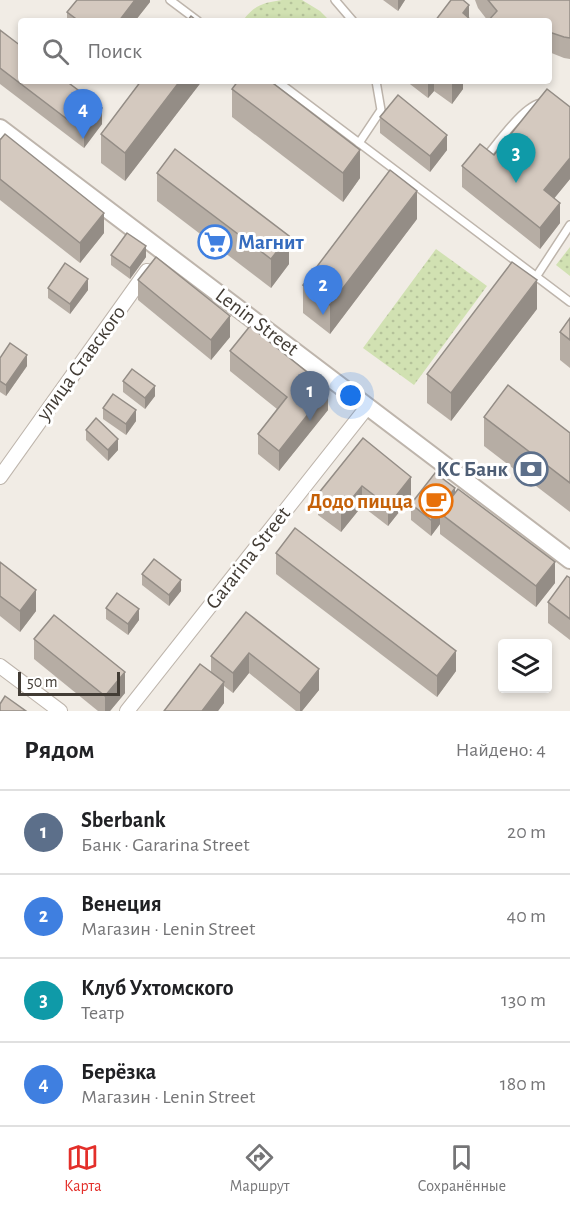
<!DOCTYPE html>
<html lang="ru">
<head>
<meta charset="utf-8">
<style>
  :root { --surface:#fff; --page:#f2f2f2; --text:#202124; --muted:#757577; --line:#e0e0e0; --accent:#e32f2a }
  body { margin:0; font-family:"Alegreya Sans",sans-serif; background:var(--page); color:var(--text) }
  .controls { position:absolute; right:18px; bottom:18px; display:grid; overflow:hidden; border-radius:6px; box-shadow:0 3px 9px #0003 }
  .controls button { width:54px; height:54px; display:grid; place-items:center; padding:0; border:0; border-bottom:2px solid var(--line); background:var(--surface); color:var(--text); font:30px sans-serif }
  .scale { position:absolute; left:18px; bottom:15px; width:102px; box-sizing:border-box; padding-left:6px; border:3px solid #423c35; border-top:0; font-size:16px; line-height:21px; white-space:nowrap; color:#423c35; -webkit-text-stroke:4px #fff; paint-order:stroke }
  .you { position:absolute; left:351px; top:396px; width:21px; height:21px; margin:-15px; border:4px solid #fff; border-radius:50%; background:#1a73e8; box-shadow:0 0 0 9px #1a73e833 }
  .badge { display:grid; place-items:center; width:39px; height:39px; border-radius:50%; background:var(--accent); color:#fff; font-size:20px; font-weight:700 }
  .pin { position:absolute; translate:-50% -50px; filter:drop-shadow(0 2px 3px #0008) }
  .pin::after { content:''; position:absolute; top:32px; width:21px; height:18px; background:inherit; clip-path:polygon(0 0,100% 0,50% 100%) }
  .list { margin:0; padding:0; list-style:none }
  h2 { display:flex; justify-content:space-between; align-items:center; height:78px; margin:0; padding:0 24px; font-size:26px }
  h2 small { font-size:20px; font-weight:400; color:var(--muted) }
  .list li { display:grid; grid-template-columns:39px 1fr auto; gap:18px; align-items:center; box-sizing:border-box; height:84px; padding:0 24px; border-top:2px solid var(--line) }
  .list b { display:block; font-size:22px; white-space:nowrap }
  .list p { margin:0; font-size:20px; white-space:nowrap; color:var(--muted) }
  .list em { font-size:20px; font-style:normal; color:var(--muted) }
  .icon { flex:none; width:33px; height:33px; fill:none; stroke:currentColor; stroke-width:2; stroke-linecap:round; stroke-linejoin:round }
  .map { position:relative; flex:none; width:570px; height:711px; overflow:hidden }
  .search { position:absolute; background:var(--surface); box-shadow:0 3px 9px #0003; left:18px; right:18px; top:18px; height:66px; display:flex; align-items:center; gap:15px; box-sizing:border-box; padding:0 21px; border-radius:6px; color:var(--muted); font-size:22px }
  .sheet { height:414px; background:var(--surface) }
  nav { display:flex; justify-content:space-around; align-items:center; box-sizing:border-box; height:84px; border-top:2px solid var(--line); background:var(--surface); font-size:16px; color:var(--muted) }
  nav a { display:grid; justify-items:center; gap:3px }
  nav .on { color:var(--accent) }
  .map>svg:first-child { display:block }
</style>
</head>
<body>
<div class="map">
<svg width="570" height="711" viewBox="0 0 570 711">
  <defs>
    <pattern id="grass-dots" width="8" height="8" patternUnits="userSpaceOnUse" patternTransform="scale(1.5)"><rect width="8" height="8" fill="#d1e1b2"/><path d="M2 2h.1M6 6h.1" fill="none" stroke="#b5c29a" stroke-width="1.8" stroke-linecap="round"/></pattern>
  </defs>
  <rect width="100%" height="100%" fill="#f1ece5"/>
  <g fill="url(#grass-dots)">
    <path d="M282 0H302L320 11 330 21H247L244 19C256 4 264 3 282 0Z"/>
    <polygon points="570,247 570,276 556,265"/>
    <polygon points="436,249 487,286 414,385 363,348"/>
  </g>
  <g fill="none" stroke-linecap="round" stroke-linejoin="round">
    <g stroke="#beb5ac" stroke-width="10">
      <g id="service">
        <polyline points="170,0 198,21"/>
        <polyline points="335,0 353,21"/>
        <polyline points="277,81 570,302"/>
        <polyline points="359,143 381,110 376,81"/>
        <path d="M486 157C497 144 525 104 542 103"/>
        <polyline points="536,277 570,225"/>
      </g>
    </g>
    <g stroke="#beb5ac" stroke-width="16">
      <g id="minor">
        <polyline points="0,477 147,271"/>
        <polyline points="0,666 60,711"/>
        <polyline points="127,711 368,406"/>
      </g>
    </g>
    <g stroke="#beb5ac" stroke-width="20">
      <polyline id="tertiary" points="0,128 570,560"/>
    </g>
    <use href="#service" stroke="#fff" stroke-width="7"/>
    <use href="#minor" stroke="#fff" stroke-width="14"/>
    <use href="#tertiary" stroke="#fff" stroke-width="16"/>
  </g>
  <g fill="#b6ada4">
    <polygon points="150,0 150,2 135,21 67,21 67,12"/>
    <polygon points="383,0 405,0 398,11"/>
    <polygon points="475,0 570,0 570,59 564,58 549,52 549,21 488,21 478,8"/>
    <polygon points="0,30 102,124 84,148 0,84"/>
    <polygon points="141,81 202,81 125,181 101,163 101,134"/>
    <polygon points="406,81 463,81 463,89 452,104 434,91 428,98"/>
    <polygon points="232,89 360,178 343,202 232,117"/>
    <polygon points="570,107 570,179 554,198 560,223 540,249 462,187 462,166 494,155"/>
    <polygon points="380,117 447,150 430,172 380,133"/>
    <polygon points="0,140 104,233 80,263 0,200"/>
    <polygon points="157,173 289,264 271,288 157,201"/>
    <polygon points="417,219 330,334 303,313 303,285"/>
    <polygon points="111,255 146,257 130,279 111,265"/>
    <polygon points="138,280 230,337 211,360 138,300"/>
    <polygon points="48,288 88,290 70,314 48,298"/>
    <polygon points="537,309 451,421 427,403 427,374"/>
    <polygon points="570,318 570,368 560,360 560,332"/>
    <polygon points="230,351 328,410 279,471 258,454 258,434 277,409 230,371"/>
    <polygon points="0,358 27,366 6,396 0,392"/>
    <polygon points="123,381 155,396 145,409 123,392"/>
    <polygon points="103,408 136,421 126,435 103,419"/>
    <polygon points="484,417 570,433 570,512 484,446"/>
    <polygon points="86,430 118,450 108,461 86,440"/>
    <polygon points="363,438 411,497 388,526 362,506 341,532 318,515 318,494"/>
    <polygon points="455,493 555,583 536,607 440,534 440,524 431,536 411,520 411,504"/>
    <polygon points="276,553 456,671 437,697 276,574"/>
    <polygon points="0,562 36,611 20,632 0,616"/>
    <polygon points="142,574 181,591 169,606 142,585"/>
    <polygon points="570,578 570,640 548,623 548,602"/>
    <polygon points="106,608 139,620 128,635 106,619"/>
    <polygon points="246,612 319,690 302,711 296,711 249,673 233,693 224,686 224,703 218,711 164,711 211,672 211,656"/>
    <polygon points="34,639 125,693 110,711 98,711 34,659"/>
  </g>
  <g fill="#948d86">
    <polygon points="135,0 150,0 150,2 135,21 119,21"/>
    <polygon points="398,0 405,0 398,11"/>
    <polygon points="469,5 469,21 463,13"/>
    <polygon points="180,81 202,81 125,181 125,153"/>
    <polygon points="428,81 434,81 434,91 428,98"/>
    <polygon points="454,81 463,81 463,89 452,104 452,84"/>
    <polygon points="102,108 102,124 84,148 84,132"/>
    <polygon points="447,135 447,150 430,172 430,156"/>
    <polygon points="360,150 360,178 343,202 343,173"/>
    <polygon points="570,158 570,179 544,211 544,190"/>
    <polygon points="417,191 417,219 330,334 330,305"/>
    <polygon points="560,203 560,223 540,249 540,228"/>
    <polygon points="104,213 104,233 80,263 80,243"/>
    <polygon points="289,236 289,264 271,288 271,259"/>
    <polygon points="146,246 146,257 130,279 130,268"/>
    <polygon points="88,279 88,290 70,314 70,304"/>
    <polygon points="537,280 537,309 451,421 451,393"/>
    <polygon points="230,316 230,337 211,360 211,340"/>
    <polygon points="27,355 27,366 6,396 6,385"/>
    <polygon points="155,386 155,396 145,409 145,398"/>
    <polygon points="328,389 328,410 279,471 279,451"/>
    <polygon points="136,410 136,421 126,435 126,424"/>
    <polygon points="118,439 118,450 108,461 108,450"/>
    <polygon points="411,477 411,497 388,526 388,506"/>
    <polygon points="362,486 362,506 341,532 341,512"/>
    <polygon points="455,488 455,504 440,513 440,524 431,536 431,520"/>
    <polygon points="555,562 555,583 536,607 536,586"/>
    <polygon points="181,580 181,591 169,606 169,595"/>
    <polygon points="36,590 36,611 20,632 20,611"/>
    <polygon points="139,609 139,620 128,635 128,624"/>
    <polygon points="456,651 456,671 437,697 437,676"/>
    <polygon points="249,653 249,673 233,693 233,673"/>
    <polygon points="319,669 319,690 302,711 300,711 300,693"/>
    <polygon points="125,672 125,693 110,711 105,711 105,696"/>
    <polygon points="224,682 224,703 218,711 202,711"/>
  </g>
  <g fill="#d4c9bf" stroke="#948d86" stroke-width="1.5">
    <polygon points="77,0 135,0 119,21 79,21 67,12"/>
    <polygon points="451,0 463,0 469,5 463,13 472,21 435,21"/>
    <polygon points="488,0 570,0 570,38 564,37 549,32 549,21 488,21 497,11"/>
    <polygon points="191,16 197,21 187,21"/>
    <polygon points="0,30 21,46 21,81 66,81 102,108 84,132 0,68"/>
    <polygon points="141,81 180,81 125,153 101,134"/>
    <polygon points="238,81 270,81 360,150 343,173 232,89"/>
    <polygon points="547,89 570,107 570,158 544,190 560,203 540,228 462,166 480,144 494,155"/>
    <polygon points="398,95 447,135 430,156 380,117"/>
    <polygon points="5,134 104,213 80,243 0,179 0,140"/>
    <polygon points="175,149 289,236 271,259 157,173"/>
    <polygon points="390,170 417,191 330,305 303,285"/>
    <polygon points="127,233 146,246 130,268 111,255"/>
    <polygon points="156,257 230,316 211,340 138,280"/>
    <polygon points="512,262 537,280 451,393 427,374"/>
    <polygon points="65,263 88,279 70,304 48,288"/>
    <polygon points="570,318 570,340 560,332"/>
    <polygon points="250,326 328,389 279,451 258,434 287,397 230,351"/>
    <polygon points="10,343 27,355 6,385 0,381 0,358"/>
    <polygon points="132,369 155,386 145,398 123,381"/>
    <polygon points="508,385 570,433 570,483 484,417"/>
    <polygon points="113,394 136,410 126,424 103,408"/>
    <polygon points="96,418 118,439 108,450 86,430"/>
    <polygon points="363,438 411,477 388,506 362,486 341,512 318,494"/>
    <polygon points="435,473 455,488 431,520 411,504"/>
    <polygon points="458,489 555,562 536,586 440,513"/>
    <polygon points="295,528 456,651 437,676 276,553"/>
    <polygon points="154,559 181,580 169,595 142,574"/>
    <polygon points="0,562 36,590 20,611 0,596"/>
    <polygon points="567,576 570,578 570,619 548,602"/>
    <polygon points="117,593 139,609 128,624 106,608"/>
    <polygon points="246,612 319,669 300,693 249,653 233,673 211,656"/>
    <polygon points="54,615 125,672 105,696 34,639"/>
    <polygon points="200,664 224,682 202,711 164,711"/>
    <polygon points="5,696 26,711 0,711 0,704"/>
  </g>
  <defs>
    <g id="supermarket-ring" transform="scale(1.725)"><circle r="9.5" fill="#fff" stroke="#3f7fe0" stroke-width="1.5"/><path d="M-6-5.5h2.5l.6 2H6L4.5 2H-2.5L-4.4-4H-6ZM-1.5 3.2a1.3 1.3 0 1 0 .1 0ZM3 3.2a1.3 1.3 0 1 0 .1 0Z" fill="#3f7fe0"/></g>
    <g id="bank-ring" transform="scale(1.725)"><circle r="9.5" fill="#fff" stroke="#5c6f8a" stroke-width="1.5"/><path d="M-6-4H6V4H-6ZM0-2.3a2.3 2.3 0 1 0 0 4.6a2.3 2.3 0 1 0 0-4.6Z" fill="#5c6f8a"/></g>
    <g id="cafe-ring" transform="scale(1.725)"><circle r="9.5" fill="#fff" stroke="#e8710a" stroke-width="1.5"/><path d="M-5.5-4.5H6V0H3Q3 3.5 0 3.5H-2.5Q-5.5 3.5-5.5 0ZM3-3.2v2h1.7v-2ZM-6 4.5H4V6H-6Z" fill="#e8710a"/></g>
  </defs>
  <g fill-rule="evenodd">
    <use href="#supermarket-ring" x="215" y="242"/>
    <use href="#bank-ring" x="531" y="469"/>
    <use href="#cafe-ring" x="436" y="501"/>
  </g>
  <g text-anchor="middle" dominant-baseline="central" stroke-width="6" stroke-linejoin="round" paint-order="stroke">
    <g font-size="21" font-weight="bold" fill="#366cbe" stroke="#fff" text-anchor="start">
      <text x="238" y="242">Магнит</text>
    </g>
    <g font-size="21" fill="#423c35" stroke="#fff">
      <text transform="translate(257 322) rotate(37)">Lenin Street</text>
      <text transform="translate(81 363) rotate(-54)">улица Ставского</text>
      <text transform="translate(248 558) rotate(-52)">Gararina Street</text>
    </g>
    <g font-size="21" font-weight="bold" fill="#4e5e75" stroke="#fff" text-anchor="end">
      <text x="508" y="469">КС Банк</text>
    </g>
    <g font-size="21" font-weight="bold" fill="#c56008" stroke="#fff" text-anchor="end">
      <text x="413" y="501">Додо пицца</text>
    </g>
  </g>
</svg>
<div class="controls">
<button><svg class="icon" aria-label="layers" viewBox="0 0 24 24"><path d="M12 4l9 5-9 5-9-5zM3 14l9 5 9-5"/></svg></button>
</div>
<div class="scale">50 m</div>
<div class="you"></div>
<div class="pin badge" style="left:310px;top:421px;background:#5c6f8a">1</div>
<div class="pin badge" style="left:323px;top:315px;background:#3f7fe0">2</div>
<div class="pin badge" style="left:516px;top:183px;background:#0f9aa8">3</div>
<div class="pin badge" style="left:83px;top:139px;background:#3f7fe0">4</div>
<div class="search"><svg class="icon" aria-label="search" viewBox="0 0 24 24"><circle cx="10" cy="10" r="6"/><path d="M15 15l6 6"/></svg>Поиск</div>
</div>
<section class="sheet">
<h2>Рядом<small>Найдено: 4</small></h2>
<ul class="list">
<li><span class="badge" style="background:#5c6f8a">1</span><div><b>Sberbank</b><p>Банк · Gararina Street</p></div><em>20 m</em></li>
<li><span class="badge" style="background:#3f7fe0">2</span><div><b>Венеция</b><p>Магазин · Lenin Street</p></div><em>40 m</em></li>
<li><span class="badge" style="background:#0f9aa8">3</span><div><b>Клуб Ухтомского</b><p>Театр</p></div><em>130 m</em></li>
<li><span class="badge" style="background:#3f7fe0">4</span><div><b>Берёзка</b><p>Магазин · Lenin Street</p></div><em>180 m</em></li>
</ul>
</section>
<nav>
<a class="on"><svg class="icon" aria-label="map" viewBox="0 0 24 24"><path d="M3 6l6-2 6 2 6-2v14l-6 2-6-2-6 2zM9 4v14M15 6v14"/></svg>Карта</a>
<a><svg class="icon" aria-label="directions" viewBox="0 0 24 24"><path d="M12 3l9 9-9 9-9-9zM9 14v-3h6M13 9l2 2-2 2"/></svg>Маршрут</a>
<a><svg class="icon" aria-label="saved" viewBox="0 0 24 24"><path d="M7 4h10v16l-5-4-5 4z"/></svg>Сохранённые</a>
</nav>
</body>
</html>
